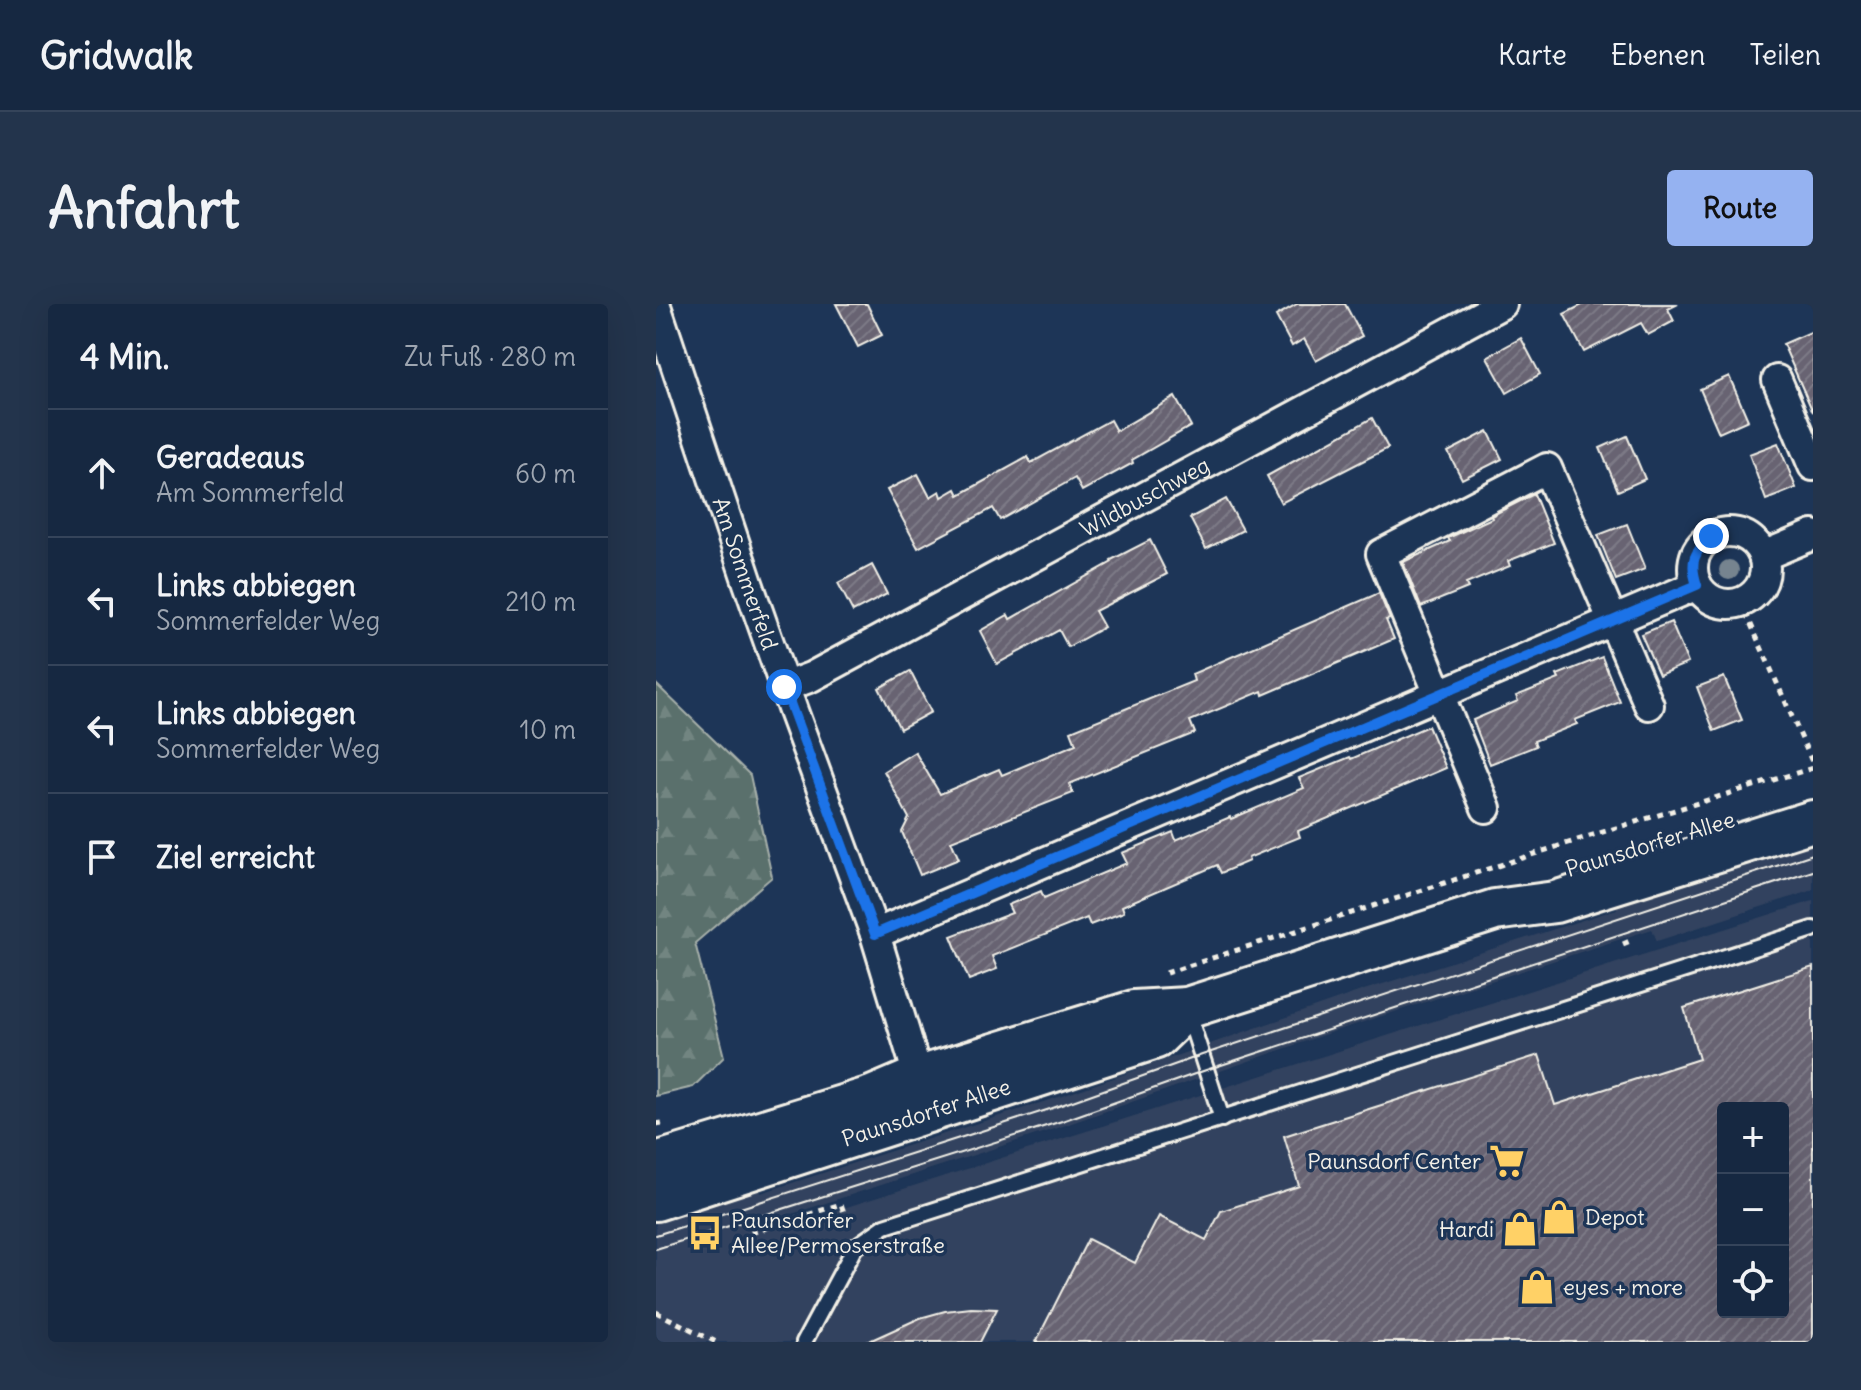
<!DOCTYPE html>
<html lang="de">
<head>
<meta charset="utf-8">
<style>
  :root { --surface:#162841; --page:#23344c; --text:#f1f3f6; --muted:#9ea6b1; --line:#35445a; --accent:#95b2f1 }
  body { margin:0; font-family:Delius,sans-serif; background:var(--page); color:var(--text) }
  .controls { position:absolute; right:24px; bottom:24px; display:grid; overflow:hidden; border-radius:8px; box-shadow:0 8px 32px #0002 }
  .controls button { width:72px; height:72px; display:grid; place-items:center; padding:0; border:0; border-bottom:2px solid var(--line); background:var(--surface); color:var(--text); font:40px sans-serif }
  .stop { position:absolute; width:24px; height:24px; margin:-18px; border:6px solid #1a73e8; border-radius:50%; background:#fff }
  .stop.end { background:#1a73e8; border-color:#fff; box-shadow:0 2px 8px #0008 }
  .list { margin:0; padding:0; list-style:none }
  h2 { display:flex; justify-content:space-between; align-items:center; height:104px; margin:0; padding:0 32px; font-size:34px }
  h2 small { font-size:26px; font-weight:400; color:var(--muted) }
  .list li { display:grid; grid-template-columns:52px 1fr auto; gap:24px; align-items:center; box-sizing:border-box; height:128px; padding:0 32px; border-top:2px solid var(--line) }
  .list b { display:block; font-size:30px; white-space:nowrap }
  .list p { margin:0; font-size:26px; white-space:nowrap; color:var(--muted) }
  .list em { font-size:26px; font-style:normal; color:var(--muted) }
  .icon { flex:none; width:44px; height:44px; fill:none; stroke:currentColor; stroke-width:2; stroke-linecap:round; stroke-linejoin:round }
  .map { position:relative; flex:none; width:1157px; height:1038px; overflow:hidden; border-radius:8px }
  header { display:flex; align-items:center; gap:48px; box-sizing:border-box; height:112px; padding:0 40px; background:var(--surface); border-bottom:2px solid var(--line) }
  header strong { font-size:38px }
  nav { display:flex; gap:44px; margin-inline-start:auto; font-size:28px }
  .intro { display:flex; align-items:center; justify-content:space-between; box-sizing:border-box; height:192px; padding:0 48px }
  h1 { margin:0; font-size:56px }
  .button { padding:20px 36px; border-radius:8px; background:var(--accent); color:#111; font-size:28px; font-weight:700 }
  main { display:flex; gap:48px; padding:0 48px }
  aside { flex:1; background:var(--surface); border-radius:8px; box-shadow:0 8px 32px #0002 }
  .map>svg:first-child { display:block }
</style>
</head>
<body>
<header>
<strong>Gridwalk</strong>
<nav><a>Karte</a><a>Ebenen</a><a>Teilen</a></nav>
</header>
<div class="intro"><h1>Anfahrt</h1><a class="button">Route</a></div>
<main>
<aside>
<h2>4 Min.<small>Zu Fuß · 280 m</small></h2>
<ul class="list">
<li><svg class="icon" aria-label="ahead" viewBox="0 0 24 24"><path d="M12 20V5M6 11l6-6 6 6"/></svg><div><b>Geradeaus</b><p>Am Sommerfeld</p></div><em>60 m</em></li>
<li><svg class="icon" aria-label="left" viewBox="0 0 24 24"><path d="M17 20v-9H6M10 6l-5 5 5 5"/></svg><div><b>Links abbiegen</b><p>Sommerfelder Weg</p></div><em>210 m</em></li>
<li><svg class="icon" aria-label="left" viewBox="0 0 24 24"><path d="M17 20v-9H6M10 6l-5 5 5 5"/></svg><div><b>Links abbiegen</b><p>Sommerfelder Weg</p></div><em>10 m</em></li>
<li><svg class="icon" aria-label="arrive" viewBox="0 0 24 24"><path d="M6 21V4h12l-3 4 3 4H6"/></svg><div><b>Ziel erreicht</b></div></li>
</ul>
</aside>
<div class="map">
<svg width="1157" height="1038" viewBox="0 0 1157 1038">
  <defs>
    <pattern id="forest-firs" width="22" height="20" patternUnits="userSpaceOnUse" patternTransform="scale(2)"><rect width="22" height="20" fill="#5a706c"/><path d="M5 1l3.5 6h-7zM16 11l3.5 6h-7z" fill="#728581"/></pattern>
    <pattern id="building-hatch" width="6" height="6" patternUnits="userSpaceOnUse" patternTransform="scale(2)"><rect width="6" height="6" fill="#676372"/><path d="M-1 1l2-2M0 6l6-6M5 7l2-2" fill="none" stroke="#7d7a86"/></pattern>
  </defs>
  <rect width="100%" height="100%" fill="#1d3557"/>
  <filter id="ink" filterUnits="userSpaceOnUse"><feTurbulence type="fractalNoise" baseFrequency=".0125" numOctaves="2"/><feDisplacementMap in="SourceGraphic" scale="16" xChannelSelector="R" yChannelSelector="G"/><feConvolveMatrix kernelMatrix="1 2 1 2 8 2 1 2 1" color-interpolation-filters="sRGB"/></filter>
  <g filter="url(#ink)">
    <path fill="#33435f" fill-rule="evenodd" d="M1157 522V586L1001 637 996 625 673 729 404 823 114 917 118 926 1157 597V1038H0V909L101 877 105 889 409 791 705 687 961 605 956 586ZM1067 804H1127V1008H1067Z"/>
    <polygon fill="url(#forest-firs)" stroke="#a7b0aa" stroke-width="2" points="0,380 94,471 116,573 39,639 68,753 37,783 0,792"/>
    <g fill="url(#building-hatch)" stroke="#f4f1e8" stroke-width="2" fill-rule="evenodd">
      <polygon points="180,0 211,0 226,31 202,43"/>
      <polygon points="641,0 689,0 706,32 660,57 648,35 636,42 620,12"/>
      <polygon points="928,0 1022,0 1012,5 1018,17 992,31 985,19 928,48 908,10"/>
      <polygon points="1157,27 1157,108 1127,40"/>
      <polygon points="865,34 884,70 851,89 831,53"/>
      <polygon points="1073,72 1092,116 1063,129 1044,85"/>
      <polygon points="519,93 535,122 476,156 477,159 426,187 419,174 344,216 337,204 262,244 231,186 262,170 274,193 284,187 286,193 300,185 303,191 372,153 375,159 454,116 460,127"/>
      <polygon points="716,114 732,144 625,199 611,172"/>
      <polygon points="832,127 846,155 806,175 792,148"/>
      <polygon points="971,132 989,175 962,187 944,144"/>
      <polygon points="1122,139 1140,184 1110,196 1093,150"/>
      <polygon points="878,190 898,239 852,257 854,262 810,280 812,284 765,303 747,258 794,237 792,234 836,214 835,212"/>
      <polygon points="570,195 587,226 550,245 534,214"/>
      <polygon points="971,220 989,265 960,276 942,231"/>
      <polygon points="494,236 511,270 439,307 448,323 412,343 403,326 341,360 324,327 352,311 354,315 456,258 455,256"/>
      <polygon points="216,261 231,290 197,308 182,279"/>
      <polygon points="723,289 734,315 730,316 738,335 607,391 606,387 534,417 539,429 413,480 417,489 295,537 303,555 264,571 246,528 253,514 228,467 259,448 284,490 343,465 346,471 420,440 415,427 538,377 536,370"/>
      <polygon points="1015,318 1032,359 1003,371 985,330"/>
      <polygon points="946,353 964,398 919,416 921,420 878,437 880,442 834,460 817,416 862,397 860,392 903,375 901,371"/>
      <polygon points="254,367 275,408 244,425 223,384"/>
      <polygon points="1068,373 1086,416 1058,427 1041,383"/>
      <polygon points="772,422 790,464 642,527 644,533 592,554 593,557 565,569 561,561 466,602 468,608 434,621 431,614 336,652 341,665 313,676 295,632 356,609 352,601 385,587 388,594 471,559 466,549 517,528 520,536 574,513 575,515 648,484 643,474 694,453 695,455"/>
      <path d="M1157 663V1038H380L432 935 479 959 503 912 550 936 565 907 643 882 628 832 883 751 899 801 1043 755 1028 704ZM1067 804H1127V1008H1067Z"/>
      <polygon points="315,1004 341,1005 324,1038 211,1038 264,1014 289,1007"/>
    </g>
    <g fill="none" stroke-linecap="round" stroke-linejoin="round">
      <g stroke="#f4f1e8" stroke-width="20">
        <g id="lane">
          <polyline points="532,709 566,815"/>
          <polyline points="148,1038 199,943 229,922 1157,625"/>
        </g>
      </g>
      <g stroke="#f4f1e8" stroke-width="34">
        <g id="street">
          <path id="s1" d="M0 2 92 279 137 407 219 630 267 788"/>
          <polyline points="1121,76 1157,162"/>
          <circle cx="1073" cy="264" r="36"/>
          <polyline points="1107,252 1157,231"/>
          <path id="s2" d="M128 383 155 373 846 0"/>
          <polyline points="830,504 725,250 891,164 993,401"/>
          <polyline points="219,630 1041,281"/>
        </g>
      </g>
      <g stroke="#f4f1e8" stroke-width="46">
        <g id="secondary">
          <polyline points="0,859 216,793 263,773 478,707 531,704 839,606 899,598 1157,517"/>
          <path id="s3" d="M0 896 500 734 531 704"/>
        </g>
      </g>
      <g stroke="#f4f1e8" stroke-width="5" stroke-dasharray="6 6" stroke-linecap="butt">
        <polyline points="1085,298 1157,460"/>
        <polyline points="967,640 974,637"/>
        <polyline points="510,669 934,532 1157,464"/>
        <polyline points="0,820 11,818"/>
        <polyline points="95,929 185,900 193,923"/>
        <polyline points="0,1008 60,1038"/>
      </g>
      <use href="#lane" stroke="#1d3557" stroke-width="14"/>
      <use href="#street" stroke="#1d3557" stroke-width="28"/>
      <use href="#secondary" stroke="#1d3557" stroke-width="40"/>
      <g stroke="#f4f1e8" stroke-width="2">
        <polyline points="0,931 394,805 546,751 1157,550"/>
        <polyline points="0,945 406,817 550,766 1157,567"/>
      </g>
    </g>
    <circle fill="#76848f" cx="1073" cy="266" r="10"/>
  </g>
  <g fill="none" stroke-linecap="round" stroke-linejoin="round" filter="url(#ink)">
    <path stroke="#1a73e8" stroke-width="10" d="M128 383 219 630 1041 281C1033 257 1038 249 1055 232"/>
  </g>
  <defs>
    <g id="supermarket-bare" transform="scale(2.76)"><path d="M-6-5.5h2.5l.6 2H6L4.5 2H-2.5L-4.4-4H-6ZM-1.5 3.2a1.3 1.3 0 1 0 .1 0ZM3 3.2a1.3 1.3 0 1 0 .1 0Z" fill="#ffd166" stroke="#1d3557" stroke-width="2.5" paint-order="stroke"/></g>
    <g id="shop-bare" transform="scale(2.76)"><path d="M-5-2.5h2.3a2.7 3.5 0 0 1 5.4 0H5L5.5 6h-11ZM-1.5-2.5h3a1.5 2.3 0 0 0-3 0Z" fill="#ffd166" stroke="#1d3557" stroke-width="2.5" paint-order="stroke"/></g>
    <g id="bus-bare" transform="scale(2.76)"><path d="M-5-6H5V4H4V6H2V4H-2V6H-4V4H-5ZM-3.5-4V0h7V-4ZM-3.5 1.2v1.5H-2V1.2ZM2 1.2v1.5H3.5V1.2Z" fill="#ffd166" stroke="#1d3557" stroke-width="2.5" paint-order="stroke"/></g>
  </defs>
  <g fill-rule="evenodd">
    <use href="#supermarket-bare" x="851" y="857"/>
    <use href="#shop-bare" x="903" y="913"/>
    <use href="#shop-bare" x="864" y="925"/>
    <use href="#bus-bare" x="49" y="929"/>
    <use href="#shop-bare" x="881" y="983"/>
  </g>
  <g text-anchor="middle" dominant-baseline="central" stroke-width="7" stroke-linejoin="round" paint-order="stroke">
    <g font-size="22" fill="#f4f1e8" stroke="#1d3557">
      <text stroke="none"><textPath href="#s2" startOffset="408">Wildbuschweg</textPath></text>
      <text stroke="none"><textPath href="#s1" startOffset="282">Am Sommerfeld</textPath></text>
      <text transform="translate(994 540) rotate(-17)">Paunsdorfer Allee</text>
      <text stroke="none"><textPath href="#s3" startOffset="284">Paunsdorfer Allee</textPath></text>
    </g>
    <g font-size="22" fill="#f4f1e8" stroke="#1d3557" text-anchor="start">
      <text x="825" y="857" text-anchor="end">Paunsdorf Center</text>
      <text x="929" y="913">Depot</text>
      <text x="75" y="916">Paunsdorfer<tspan x="75" dy="25">Allee/Permoserstraße</tspan></text>
      <text x="838" y="925" text-anchor="end">Hardi</text>
      <text x="907" y="983">eyes + more</text>
    </g>
  </g>
</svg>
<div class="controls">
<button>+</button>
<button>−</button>
<button><svg class="icon" aria-label="locate" viewBox="0 0 24 24"><circle cx="12" cy="12" r="6"/><path d="M12 2v4M12 18v4M2 12h4M18 12h4"/></svg></button>
</div>
<div class="stop" style="left:128px;top:383px"></div>
<div class="stop end" style="left:1055px;top:232px"></div>
</div>
</main>
</body>
</html>
